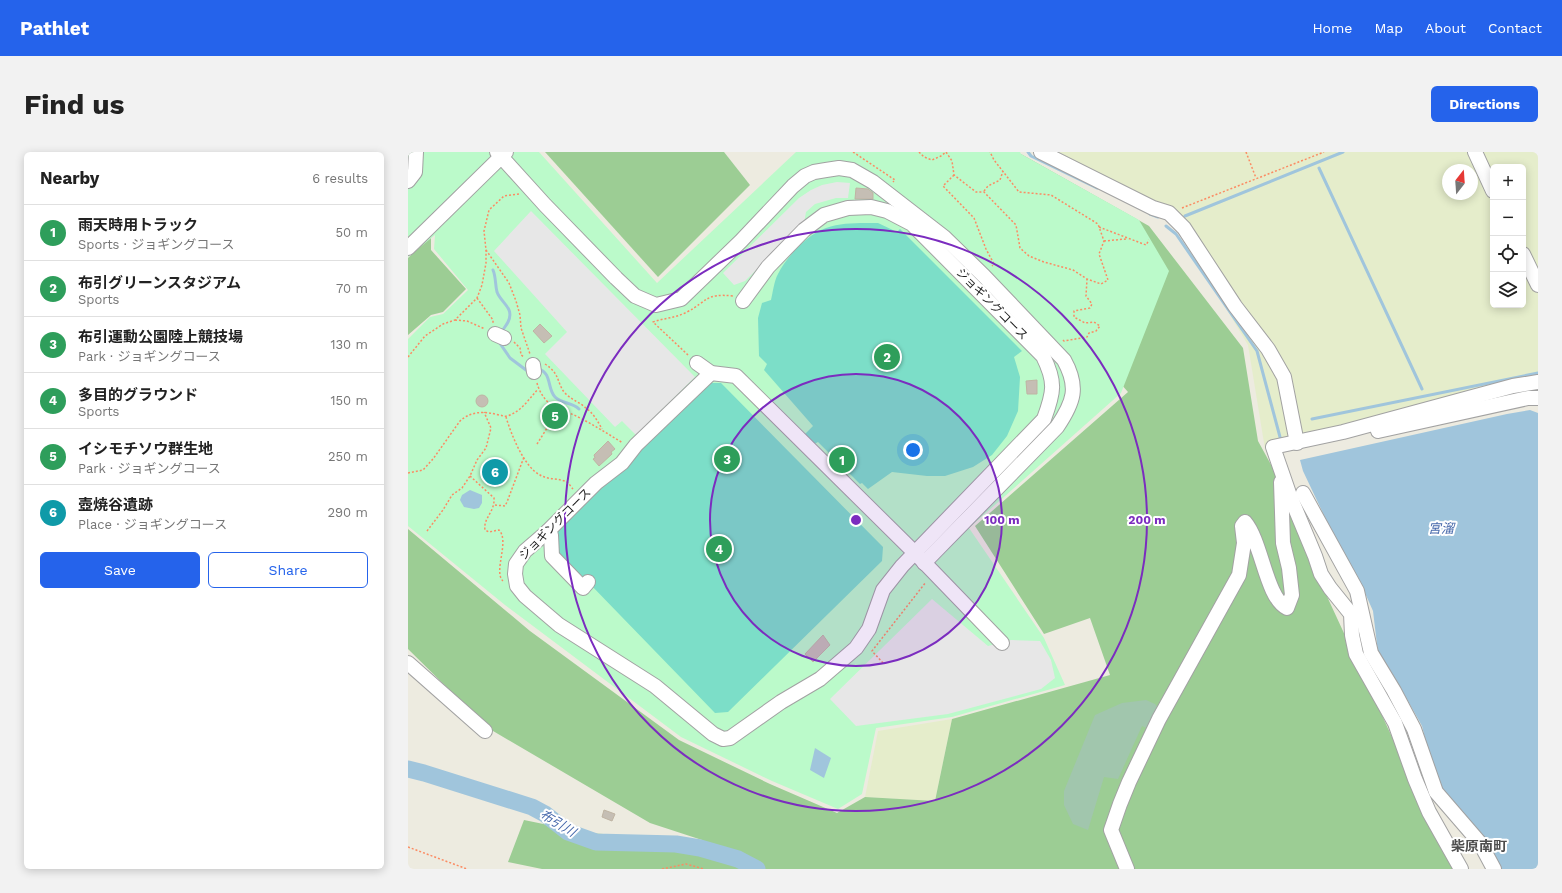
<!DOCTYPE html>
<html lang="en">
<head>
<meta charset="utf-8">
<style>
  :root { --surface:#fff; --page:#f2f2f2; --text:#222; --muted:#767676; --line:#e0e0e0; --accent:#2563eb }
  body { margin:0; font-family:"Work Sans","Noto Sans JP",sans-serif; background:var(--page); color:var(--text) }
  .controls { position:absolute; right:12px; top:12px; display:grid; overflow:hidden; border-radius:6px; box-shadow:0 2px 10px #0003 }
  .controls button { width:36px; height:36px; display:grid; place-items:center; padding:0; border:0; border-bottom:1px solid var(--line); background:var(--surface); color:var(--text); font:20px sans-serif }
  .compass { position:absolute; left:1034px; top:12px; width:36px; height:36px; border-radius:50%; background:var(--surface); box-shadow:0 2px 10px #0003; rotate:17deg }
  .you { position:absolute; left:505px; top:298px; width:14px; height:14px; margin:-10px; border:3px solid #fff; border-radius:50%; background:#1a73e8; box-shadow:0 0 0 6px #1a73e833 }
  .badge { display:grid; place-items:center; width:26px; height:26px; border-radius:50%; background:var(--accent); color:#fff; font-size:13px; font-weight:700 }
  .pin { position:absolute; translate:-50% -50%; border:2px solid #fff; box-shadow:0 1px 4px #0006 }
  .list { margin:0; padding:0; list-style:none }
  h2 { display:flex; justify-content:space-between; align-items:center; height:52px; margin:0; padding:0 16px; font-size:17px }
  h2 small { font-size:13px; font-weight:400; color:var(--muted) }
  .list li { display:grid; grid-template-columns:26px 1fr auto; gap:12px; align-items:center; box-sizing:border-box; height:56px; padding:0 16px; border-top:1px solid var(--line) }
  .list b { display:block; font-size:15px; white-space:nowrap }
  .list p { margin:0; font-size:13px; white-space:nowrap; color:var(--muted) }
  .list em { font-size:13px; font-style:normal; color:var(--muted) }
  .actions { display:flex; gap:8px; padding:12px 16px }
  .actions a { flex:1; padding:9px 0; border:1px solid var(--accent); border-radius:6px; text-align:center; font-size:14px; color:var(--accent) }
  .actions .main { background:var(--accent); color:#fff }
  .icon { flex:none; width:22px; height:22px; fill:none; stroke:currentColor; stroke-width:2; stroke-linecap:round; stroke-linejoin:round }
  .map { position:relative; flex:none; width:1130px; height:717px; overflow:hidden; border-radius:6px }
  header { display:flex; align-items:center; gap:24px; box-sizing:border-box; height:56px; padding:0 20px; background:var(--accent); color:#fff }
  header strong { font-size:19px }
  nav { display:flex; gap:22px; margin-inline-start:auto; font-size:14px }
  .intro { display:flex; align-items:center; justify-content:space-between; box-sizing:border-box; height:96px; padding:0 24px }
  h1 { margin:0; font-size:28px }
  .button { padding:10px 18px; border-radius:6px; background:var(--accent); color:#fff; font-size:14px; font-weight:700 }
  main { display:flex; gap:24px; padding:0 24px }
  aside { flex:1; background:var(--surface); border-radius:6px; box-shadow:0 2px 10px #0003 }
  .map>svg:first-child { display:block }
</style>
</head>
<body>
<header>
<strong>Pathlet</strong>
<nav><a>Home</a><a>Map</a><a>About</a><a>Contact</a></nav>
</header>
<div class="intro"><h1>Find us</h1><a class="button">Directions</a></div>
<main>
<aside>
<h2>Nearby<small>6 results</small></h2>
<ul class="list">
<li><span class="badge" style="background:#2e9e5b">1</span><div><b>雨天時用トラック</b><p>Sports · ジョギングコース</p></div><em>50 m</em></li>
<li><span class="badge" style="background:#2e9e5b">2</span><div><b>布引グリーンスタジアム</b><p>Sports</p></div><em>70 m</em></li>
<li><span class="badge" style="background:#2e9e5b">3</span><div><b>布引運動公園陸上競技場</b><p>Park · ジョギングコース</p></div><em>130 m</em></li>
<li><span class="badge" style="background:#2e9e5b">4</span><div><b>多目的グラウンド</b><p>Sports</p></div><em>150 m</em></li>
<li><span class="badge" style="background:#2e9e5b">5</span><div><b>イシモチソウ群生地</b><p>Park · ジョギングコース</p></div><em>250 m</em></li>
<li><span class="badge" style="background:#0f9aa8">6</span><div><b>壺焼谷遺跡</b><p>Place · ジョギングコース</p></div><em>290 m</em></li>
</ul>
<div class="actions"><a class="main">Save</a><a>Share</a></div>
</aside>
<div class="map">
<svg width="1130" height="717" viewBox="0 0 1130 717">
  <rect width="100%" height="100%" fill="#edebe0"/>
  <g fill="#e5edcb" fill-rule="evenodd">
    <path d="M633 0H1130V230L867 296 857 297 840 193 761 61ZM1085 15H1115V153H1085ZM1040 18H1064V42H1040Z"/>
    <polygon points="544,567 527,649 457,645 470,579"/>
  </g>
  <g fill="#9ccd94">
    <polygon points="137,0 316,0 342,33 250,125"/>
    <polygon points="613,2 741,74 835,196 850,289 867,320 892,386 1045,717 134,717 100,710 116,668 179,681 294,688 242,671 80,576 0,497 0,377 122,479 271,588 362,632 429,661 457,645 527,649 544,567 702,523 682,466 636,482 567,374 720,240 664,176"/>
    <polygon points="23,85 23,98 58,137 35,160 23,163 0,183 0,106"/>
  </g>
  <polygon fill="#a1c6ad" points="738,548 747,552 752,558 743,578 734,574 710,627 696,625 680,678 665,672 656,653 656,639 687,563 714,551"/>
  <polygon fill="#bbfaca" points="0,0 131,0 249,131 388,0 612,0 613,2 731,68 761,119 713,241 561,376 636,486 657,533 544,565 468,576 454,642 430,657 364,629 273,585 97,453 0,374 0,187 22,165 35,162 60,138 26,97 27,83 0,105"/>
  <g fill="#7cdec8">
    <path d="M470 71 489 80 492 77 614 199 606 205 612 225 610 259 599 284 584 303 565 315 537 324H519L484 320 460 337 454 331 452 332 410 290 404 293 394 285 405 274 356 218 359 212 351 204 350 166 354 151 363 148C365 140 366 129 370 122 379 104 400 82 418 76 435 70 453 71 470 71Z"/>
    <polygon points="300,231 313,231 475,395 474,409 320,560 307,561 180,430 148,399 147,380"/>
  </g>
  <g fill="#e7e7e7">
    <polygon points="429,30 442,31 440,46 428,46 407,52 398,60 396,71 337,129 326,133 315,121 391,46 403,38 414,33"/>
    <polygon points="123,59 287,225 228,283 214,269 207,275 137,202 159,180 86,99"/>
    <polygon points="524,447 580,494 603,488 632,489 643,508 647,526 633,537 540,562 448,574 422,547"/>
  </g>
  <g fill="#a0c5dc">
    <polygon points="1122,258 1130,261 1130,717 1094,717 1075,684 1030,635 1024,616 1014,574 987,526 970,501 965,459 953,432 940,414 895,319 892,308 1099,262"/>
    <polygon points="62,338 74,343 74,351 71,356 66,357 56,355 52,348 54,343"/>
    <polygon points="407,596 423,606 416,626 402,618"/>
  </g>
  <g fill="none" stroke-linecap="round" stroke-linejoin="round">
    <g stroke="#a0c5dc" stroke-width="3">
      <polyline points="620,0 623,4 689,36"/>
      <polyline points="911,16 1014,237"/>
      <polyline points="742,62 750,65"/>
      <polyline points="777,64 935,0"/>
      <polyline points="758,74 768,82 849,199 872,285"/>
      <path d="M85 118C88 125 87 132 89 140 93 151 107 156 100 170 98 174 95 177 93 181"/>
      <polyline points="91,190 102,206 118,218 122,218"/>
      <path d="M130 217C144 220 139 237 147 245 154 252 164 250 171 257"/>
      <polyline points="904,267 1130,221"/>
    </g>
    <polyline stroke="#a0c5dc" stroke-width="17" points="0,617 16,621 124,655 137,662 160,680 188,690 268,692 292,696 330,707 349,717"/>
  </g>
  <g fill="#c5beb4" stroke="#bfb4a3">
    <polygon points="448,36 460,37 465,41 465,47 447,47"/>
    <polygon points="132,172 144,184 136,191 125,179"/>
    <polygon points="629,228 629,242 619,242 618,229"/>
    <circle cx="74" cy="249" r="6"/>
    <polygon points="200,289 207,297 203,300 204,302 191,314 185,307 187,306 186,303"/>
    <polygon points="415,483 422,493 405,510 397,502"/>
    <polygon points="196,658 207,662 204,669 194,665"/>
  </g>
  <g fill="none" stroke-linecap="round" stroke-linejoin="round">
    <g stroke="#a2a2a2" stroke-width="16">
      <g id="minor">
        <path d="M89 0 137 53 208 126 227 144 248 153 273 147 333 89 385 34 397 24 406 20 418 18 431 16 444 18 465 30 536 85 576 124 656 208C671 235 666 250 649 275L516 411"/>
        <polyline points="633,0 745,56 761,61 776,76 827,154 860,197 876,225 889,291"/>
        <polyline points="1067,0 1085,39"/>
        <polyline points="0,29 7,20 8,0"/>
        <polyline points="0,96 98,0"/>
        <polyline points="1115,102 1130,133"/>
        <polyline points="87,182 96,186"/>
        <polyline points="289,211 303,221 328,224 507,401 594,491"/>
        <polyline points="125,213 126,220"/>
        <path d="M303 221 228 293 214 311 188 331 139 380 117 399 108 412 107 422 109 434 117 444 151 473 247 534 305 582 315 587 322 586 373 550 412 527 448 496 461 477 475 438 494 414 636 267C646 240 648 230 635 204L504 72 479 59 463 55 440 56 416 63 396 78 360 115 335 149"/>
        <polyline points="970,279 1120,246 1130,246"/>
        <polyline points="895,341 949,439 963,501 986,539 1006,577 1028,640 1072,691 1086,717"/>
        <polyline points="139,380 143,383 144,404 175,436 180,430"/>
        <polyline points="0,511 77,579"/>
        <path d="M719 717 703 678 712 652 721 630 751 567 831 423 836 391 834 374 837 370C854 390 858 446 879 456L884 443 881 416 875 391 873 330"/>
        <polyline points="1053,717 1021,660 1007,627 987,571 948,502 944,483 943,462 922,436 913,422 907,404 882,344 865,295 935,280 1105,234 1130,230"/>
      </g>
    </g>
    <g stroke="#fb8b63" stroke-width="1.5" stroke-dasharray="2 2" stroke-linecap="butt">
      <polyline points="445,0 487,28 485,30"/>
      <polyline points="511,0 516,5 524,8 533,4 538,0 544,9 546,23 568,40 576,40 608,73 612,96 621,104 636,110 665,118 679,127 693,132 700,128 691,102 696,89 690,72 643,43 611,40 586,8 582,0"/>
      <polyline points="838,0 848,26"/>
      <polyline points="546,23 535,34 566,66 578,97 586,112 584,114"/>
      <polyline points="576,39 580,34 592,28 595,19"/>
      <polyline points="774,56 916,0"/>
      <polyline points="691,75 738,93 741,88"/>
      <polyline points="696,89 718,87"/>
      <polyline points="78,98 101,131 108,149 112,163 113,176 122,202"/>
      <polyline points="69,146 85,168 85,171"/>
      <polyline points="47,168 59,169 77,177"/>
      <polyline points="655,188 656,189 679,185 681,181 688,179 692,174 686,170 677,171 666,165 666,159 682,156 684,152 678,144 679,127"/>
      <polyline points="106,190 112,196 113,203 116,205"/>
      <path d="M280 203 245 170C256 166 268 166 279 160 300 149 297 141 325 144"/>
      <polyline points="0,205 17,184 35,172 47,168 69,146 74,133 78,111 78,98 76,79 81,58 96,44 111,42"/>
      <path d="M137 212C152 222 148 228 156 240 163 248 172 250 179 257 186 262 190 270 194 277"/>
      <path d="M129 231C131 239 136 247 142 252 151 258 161 260 170 265 186 273 200 282 215 291"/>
      <path d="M98 265C103 282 116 315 132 323 140 328 151 326 159 330 161 331 163 335 165 337"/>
      <polyline points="129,292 151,257"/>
      <path d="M0 321 15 318 25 307 52 269C63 259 76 259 91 263 94 263 96 265 99 264 113 260 121 247 130 237"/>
      <path d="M62 324 86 346C87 360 75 366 77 378L81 380 91 378C102 389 85 420 95 429"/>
      <polyline points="87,353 97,354 99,350 116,305"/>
      <polyline points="19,379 35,358 44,343 54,336 62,324 69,308 78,296 83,276 76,260"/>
      <polyline points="475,511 464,499 518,430"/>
      <polyline points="0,695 59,717"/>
      <polyline points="254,717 278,712 296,717"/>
    </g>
    <use href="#minor" stroke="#fff" stroke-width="14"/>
  </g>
  <circle cx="448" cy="368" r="146" fill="#7b2cbf" fill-opacity=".12"/>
  <g fill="none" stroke="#7b2cbf" stroke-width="2">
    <circle cx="448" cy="368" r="146"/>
    <circle cx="448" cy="368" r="291"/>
  </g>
  <g text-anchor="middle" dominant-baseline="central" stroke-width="4" stroke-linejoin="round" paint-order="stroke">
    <g font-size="12" fill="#1b1b1b" stroke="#fff">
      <text transform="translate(584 152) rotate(45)">ジョギングコース</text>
      <text transform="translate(147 372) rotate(-45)">ジョギングコース</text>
    </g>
    <g font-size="13" font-style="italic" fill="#4769ab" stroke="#fff">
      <text x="1033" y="376">宮溜</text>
      <text transform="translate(150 671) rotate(31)">布引川</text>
    </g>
    <g font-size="14" font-weight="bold" fill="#4e4e4e" stroke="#fff">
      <text x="1071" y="694">柴原南町</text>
    </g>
  </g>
  <circle cx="448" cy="368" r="6" fill="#7b2cbf" stroke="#fff" stroke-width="2"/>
  <g font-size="12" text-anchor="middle" font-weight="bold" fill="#7b2cbf" stroke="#fff" stroke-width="4" stroke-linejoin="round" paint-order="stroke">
    <text x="594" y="372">100 m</text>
    <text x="739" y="372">200 m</text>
  </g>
</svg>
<div class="controls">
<button>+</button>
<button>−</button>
<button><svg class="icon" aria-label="locate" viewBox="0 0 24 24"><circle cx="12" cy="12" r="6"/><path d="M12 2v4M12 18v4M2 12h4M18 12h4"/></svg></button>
<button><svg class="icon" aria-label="layers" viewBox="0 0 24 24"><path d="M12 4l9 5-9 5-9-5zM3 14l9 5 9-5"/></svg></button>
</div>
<svg class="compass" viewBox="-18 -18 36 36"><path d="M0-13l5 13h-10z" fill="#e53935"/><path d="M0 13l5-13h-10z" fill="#767676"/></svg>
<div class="you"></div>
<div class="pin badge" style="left:434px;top:308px;background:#2e9e5b">1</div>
<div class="pin badge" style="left:479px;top:205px;background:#2e9e5b">2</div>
<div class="pin badge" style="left:319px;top:307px;background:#2e9e5b">3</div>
<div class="pin badge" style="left:311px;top:397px;background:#2e9e5b">4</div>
<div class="pin badge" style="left:147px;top:264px;background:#2e9e5b">5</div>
<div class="pin badge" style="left:87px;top:320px;background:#0f9aa8">6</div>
</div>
</main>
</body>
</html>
